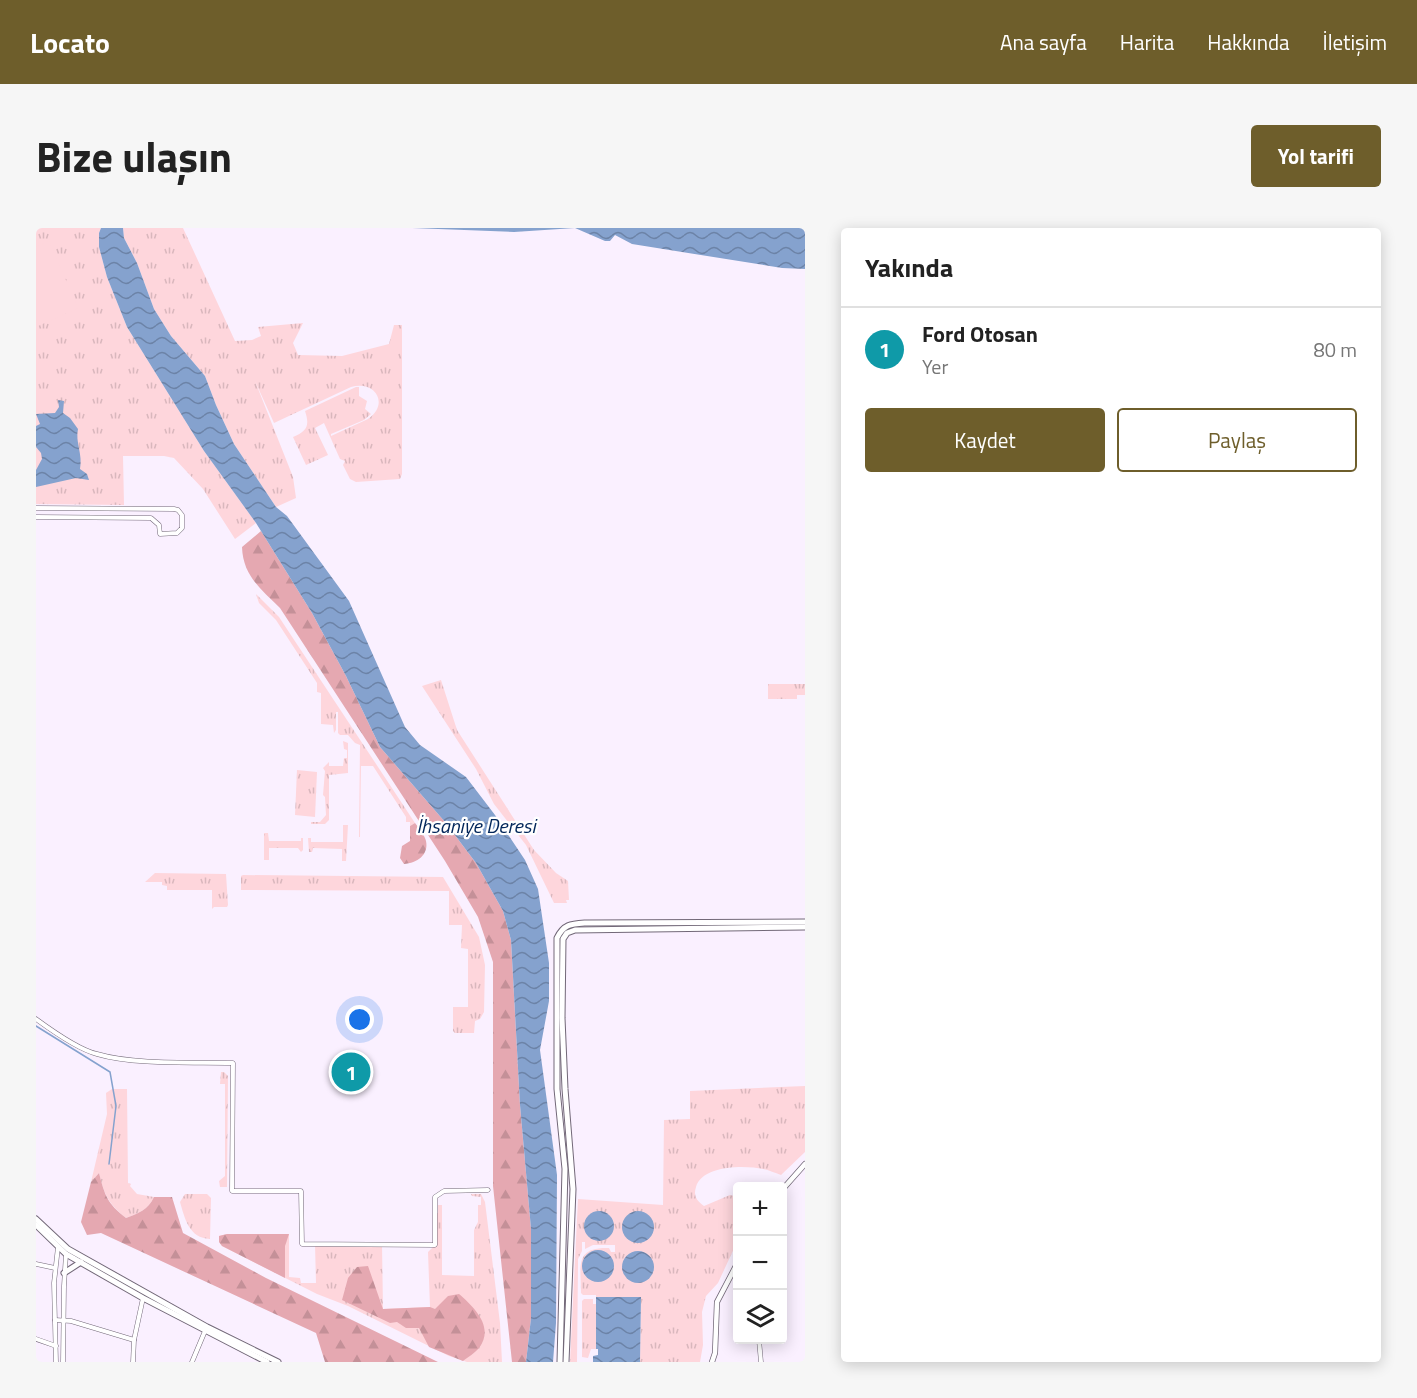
<!DOCTYPE html>
<html lang="tr">
<head>
<meta charset="utf-8">
<style>
  :root { --surface:#fff; --page:#f6f6f6; --text:#222; --muted:#767676; --line:#e0e0e0; --accent:#6e5e2b }
  body { margin:0; font-family:"Titillium Web",sans-serif; background:var(--page); color:var(--text) }
  .controls { position:absolute; right:18px; bottom:18px; display:grid; overflow:hidden; border-radius:6px; box-shadow:0 3px 15px #0003 }
  .controls button { width:54px; height:54px; display:grid; place-items:center; padding:0; border:0; border-bottom:2px solid var(--line); background:var(--surface); color:var(--text); font:30px sans-serif }
  .you { position:absolute; left:324px; top:792px; width:21px; height:21px; margin:-15px; border:4px solid #fff; border-radius:50%; background:#1a73e8; box-shadow:0 0 0 9px #1a73e833 }
  .badge { display:grid; place-items:center; width:39px; height:39px; border-radius:50%; background:var(--accent); color:#fff; font-size:20px; font-weight:700 }
  .pin { position:absolute; translate:-50% -50%; border:3px solid #fff; box-shadow:0 2px 6px #0006 }
  .list { margin:0; padding:0; list-style:none }
  h2 { display:flex; justify-content:space-between; align-items:center; height:78px; margin:0; padding:0 24px; font-size:26px }
  h2 small { font-size:20px; font-weight:400; color:var(--muted) }
  .list li { display:grid; grid-template-columns:39px 1fr auto; gap:18px; align-items:center; box-sizing:border-box; height:84px; padding:0 24px; border-top:2px solid var(--line) }
  .list b { display:block; font-size:22px; white-space:nowrap }
  .list p { margin:0; font-size:20px; white-space:nowrap; color:var(--muted) }
  .list em { font-size:20px; font-style:normal; color:var(--muted) }
  .actions { display:flex; gap:12px; padding:18px 24px }
  .actions a { flex:1; padding:14px 0; border:2px solid var(--accent); border-radius:6px; text-align:center; font-size:21px; color:var(--accent) }
  .actions .main { background:var(--accent); color:#fff }
  .icon { flex:none; width:33px; height:33px; fill:none; stroke:currentColor; stroke-width:2; stroke-linecap:round; stroke-linejoin:round }
  .map { position:relative; flex:none; width:769px; height:1134px; overflow:hidden; border-radius:6px }
  header { display:flex; align-items:center; gap:36px; box-sizing:border-box; height:84px; padding:0 30px; background:var(--accent); color:#fff }
  header strong { font-size:28px }
  nav { display:flex; gap:33px; margin-inline-start:auto; font-size:21px }
  .intro { display:flex; align-items:center; justify-content:space-between; box-sizing:border-box; height:144px; padding:0 36px }
  h1 { margin:0; font-size:42px }
  .button { padding:15px 27px; border-radius:6px; background:var(--accent); color:#fff; font-size:21px; font-weight:700 }
  main { display:flex; gap:36px; padding:0 36px }
  aside { flex:1; background:var(--surface); border-radius:6px; box-shadow:0 3px 15px #0003 }
  .map>svg:first-child { display:block }
</style>
</head>
<body>
<header>
<strong>Locato</strong>
<nav><a>Ana sayfa</a><a>Harita</a><a>Hakkında</a><a>İletişim</a></nav>
</header>
<div class="intro"><h1>Bize ulaşın</h1><a class="button">Yol tarifi</a></div>
<main>
<div class="map">
<svg width="769" height="1134" viewBox="0 0 769 1134">
  <defs>
    <pattern id="grass-tufts" width="24" height="20" patternUnits="userSpaceOnUse" patternTransform="scale(1.5)"><rect width="24" height="20" fill="#fed6dc"/><path d="M3 7l-1-3M5 7V3M7 7l1-3M15 17l-1-3M17 17v-4M19 17l1-3" fill="none" stroke="#d9b7bd"/></pattern>
    <pattern id="forest-firs" width="22" height="20" patternUnits="userSpaceOnUse" patternTransform="scale(1.5)"><rect width="22" height="20" fill="#e5a8b1"/><path d="M5 1l3.5 6h-7zM16 11l3.5 6h-7z" fill="#c49098"/></pattern>
    <pattern id="water-waves" width="16" height="10" patternUnits="userSpaceOnUse" patternTransform="scale(1.5)"><rect width="16" height="10" fill="#85a2ce"/><path d="M0 5q4-4 8 0t8 0" fill="none" stroke="#6c83a7"/></pattern>
  </defs>
  <rect width="100%" height="100%" fill="#faf0ff"/>
  <g fill="url(#grass-tufts)">
    <polygon points="0,0 65,0 63,5 63,19 71,49 91,99 168,223 220,295 199,311 167,261 138,230 128,228 87,228 88,277 0,276"/>
    <path d="M87 0H147L199 113 216 112 225 108 222 99 267 95 257 115 262 127 306 128 353 116 358 97H366V246L364 251 320 254 314 251 307 237 309 233 304 231 288 195 279 200 292 227 270 237 257 209C271 203 274 198 269 183L320 159H323V168L331 173 329 181 335 186 328 192 295 206V208L332 191C354 176 339 152 315 159L238 195 219 153 257 249 260 270 240 279 198 216 180 177 169 148 135 108 118 81 101 35 88 10Z"/>
    <polygon points="220,366 243,389 379,595 374,598 374,594 370,594 370,589 337,538 325,538 324,609 323,609 324,517 319,515 312,507 304,507 302,505 302,484 300,484 300,502 298,505 297,497 285,496 285,465 281,464 281,455 240,392 223,375"/>
    <polygon points="405,452 421,502 498,622 520,645 532,653 533,672 530,672 531,675 518,675 490,617 458,576 440,541 386,458"/>
    <polygon points="732,456 769,456 769,467 761,467 761,471 732,471"/>
    <polygon points="307,513 312,515 312,545 293,547 293,592 289,596 275,596 275,594 284,594 290,587 289,569 287,567 289,543 287,540 293,534 293,538 307,538 308,530 311,530 311,522 308,521"/>
    <polygon points="261,542 281,544 279,589 259,587"/>
    <polygon points="307,597 312,597 310,633 306,633 306,621 277,620 276,624 273,624 272,610 275,610 275,614 307,614"/>
    <polygon points="228,605 232,605 233,613 265,613 265,610 267,610 267,622 265,624 262,620 233,620 233,632 228,632"/>
    <polygon points="119,645 190,646 192,677 191,679 178,679 176,681 176,662 131,662 131,658 126,657 126,654 109,654"/>
    <polygon points="207,647 407,649 443,709 449,737 448,784 444,791 439,793 438,805 419,805 417,803 417,779 432,779 432,721 425,720 426,697 413,697 413,663 205,662 205,648"/>
    <polygon points="185,844 188,844 192,848 191,959 184,959 183,953 189,948 189,856 184,856"/>
    <path d="M769 858V924L745 947C739 945 733 942 727 941 709 937 666 937 660 959 657 968 661 973 668 978L694 967 702 969 701 1014 682 1055 670 1068 666 1084 667 1117 664 1134H604L605 1069H560V1067H547L545 1065C545 1038 538 1019 573 1020L575 1024H579V1017H557L549 1021V1014H546V1023L542 1031V1038L541 1134H534L542 971 627 977 628 892 654 891V863Z"/>
    <path d="M76 861H91L92 955 95 956 94 958 101 966 118 969C112 982 103 985 90 990 73 976 68 967 63 945L55 954 71 886 70 865Z"/>
    <path d="M149 966H171L175 970 174 1011C153 1010 149 991 144 974Z"/>
    <polygon points="435,966 445,966 449,974 464,1095 466,1134 431,1134 413,1128 312,1078 281,1066 186,1018 183,1014 183,1008 191,1006 253,1006 253,1049 264,1050 265,1055 280,1055 279,1016 346,1016 347,1081 394,1079 392,1024 399,1017 399,985 402,985 402,977 406,977 406,1047 438,1048 438,1002 442,994 442,977 445,977 445,969 436,968"/>
    <polygon points="548,1071 557,1071 557,1076 560,1076 560,1121 555,1121 552,1130 546,1129 546,1073"/>
  </g>
  <g fill="url(#forest-firs)">
    <path d="M225 303 276 385 310 448 344 519 409 594 440 635 467 683 475 712 484 877 495 1001V1090L490 1134H476L457 958V734L442 689 409 633 244 380C225 361 207 348 206 319Z"/>
    <path d="M379 595C383 600 389 608 390 613 393 627 381 635 368 636L364 630 366 618 374 613V598Z"/>
    <path d="M63 945C69 968 71 975 90 990 103 985 112 982 118 969H136L147 1005 230 1050 402 1134H289L280 1105 65 1005 51 1007 45 994 55 954Z"/>
    <polygon points="191,1006 253,1006 249,1018 249,1050 186,1018 183,1014 183,1008"/>
    <path d="M332 1038 347 1081 394 1079 399 1081 412 1068 423 1066C438 1079 459 1099 443 1120 439 1125 432 1129 427 1133L393 1119 383 1100H370L361 1094 354 1095 306 1072 312 1050 321 1039Z"/>
  </g>
  <polygon fill="#fed6dc" points="13,13 42,80 0,99 0,19"/>
  <g fill="url(#water-waves)">
    <polygon points="65,0 87,0 88,10 101,35 118,81 135,108 169,148 180,177 198,216 240,279 251,288 313,373 369,499 384,517 430,549 459,587 489,632 502,661 513,735 513,773 504,822 521,947 520,1095 517,1134 490,1134 495,1090 495,1001 484,877 475,712 467,683 440,635 409,594 344,519 310,448 276,385 220,295 168,223 91,99 71,49 63,19 63,5"/>
    <polygon points="376,0 769,0 769,41 746,40 596,16 579,7 574,13 569,13 539,0 478,4"/>
    <path d="M22 172 28 173 27 185 34 190 42 201C39 214 47 226 44 241L51 246 53 252 40 250 0 259V242L6 231 5 225 0 219V198L4 196 0 186 19 185 23 179Z"/>
    <circle cx="563" cy="998" r="15"/>
    <circle cx="602" cy="999" r="16"/>
    <circle cx="562" cy="1038" r="16"/>
    <circle cx="602" cy="1039" r="16"/>
    <polygon points="560,1069 605,1069 604,1134 557,1134 557,1128 562,1127 562,1121 560,1121"/>
  </g>
  <g fill="none" stroke-linecap="round" stroke-linejoin="round">
    <polyline stroke="#85a2ce" stroke-width="1.5" points="0,798 74,844 80,878 73,936"/>
    <g stroke="#726878" stroke-width="5">
      <g id="minor">
        <polyline points="0,280 138,281 142,282 146,287 146,300 141,305 124,306 123,297 115,290 0,289"/>
        <path d="M0 791C15 802 44 822 61 826 98 837 156 834 197 835L196 963H265L266 1016 399 1017V969L408 963 452 962"/>
        <polyline points="0,1036 19,1040"/>
        <polyline points="19,1092 35,1093 98,1112"/>
        <polyline points="0,1111 20,1118"/>
        <polyline points="723,1112 725,1134"/>
        <polyline points="20,1134 18,1055 22,1019"/>
        <polyline points="27,1134 28,1058 30,1026"/>
        <polyline points="97,1134 98,1112 107,1070"/>
        <polyline points="156,1134 169,1103"/>
      </g>
    </g>
    <g stroke="#726878" stroke-width="6">
      <g id="tertiary">
        <polyline points="746,962 769,936"/>
        <polyline points="676,1134 679,1125 681,1074 702,1034"/>
      </g>
    </g>
    <g stroke="#726878" stroke-width="7">
      <g id="secondary">
        <polyline points="0,991 32,1021 171,1099 242,1134"/>
        <polyline points="0,997 30,1026 107,1070 231,1134"/>
        <polyline points="28,1045 45,1034"/>
        <path d="M524 1134 529 941 521 861V710C528 696 535 696 550 695L769 694"/>
        <polyline points="530,1134 537,961 529,861 526,790 527,711 531,705 539,702 769,699"/>
      </g>
    </g>
    <use href="#minor" stroke="#fff" stroke-width="4"/>
    <use href="#tertiary" stroke="#fff" stroke-width="4.5"/>
    <use href="#secondary" stroke="#fff" stroke-width="5"/>
  </g>
  <g text-anchor="middle" dominant-baseline="central" stroke-width="4.5" stroke-linejoin="round" paint-order="stroke">
    <g font-size="20" font-style="italic" fill="#02265a" stroke="#fff">
      <text x="440" y="597">İhsaniye Deresi</text>
    </g>
  </g>
</svg>
<div class="controls">
<button>+</button>
<button>−</button>
<button><svg class="icon" aria-label="layers" viewBox="0 0 24 24"><path d="M12 4l9 5-9 5-9-5zM3 14l9 5 9-5"/></svg></button>
</div>
<div class="you"></div>
<div class="pin badge" style="left:315px;top:844px;background:#0f9aa8">1</div>
</div>
<aside>
<h2>Yakında<small></small></h2>
<ul class="list">
<li><span class="badge" style="background:#0f9aa8">1</span><div><b>Ford Otosan</b><p>Yer</p></div><em>80 m</em></li>
</ul>
<div class="actions"><a class="main">Kaydet</a><a>Paylaş</a></div>
</aside>
</main>
</body>
</html>
